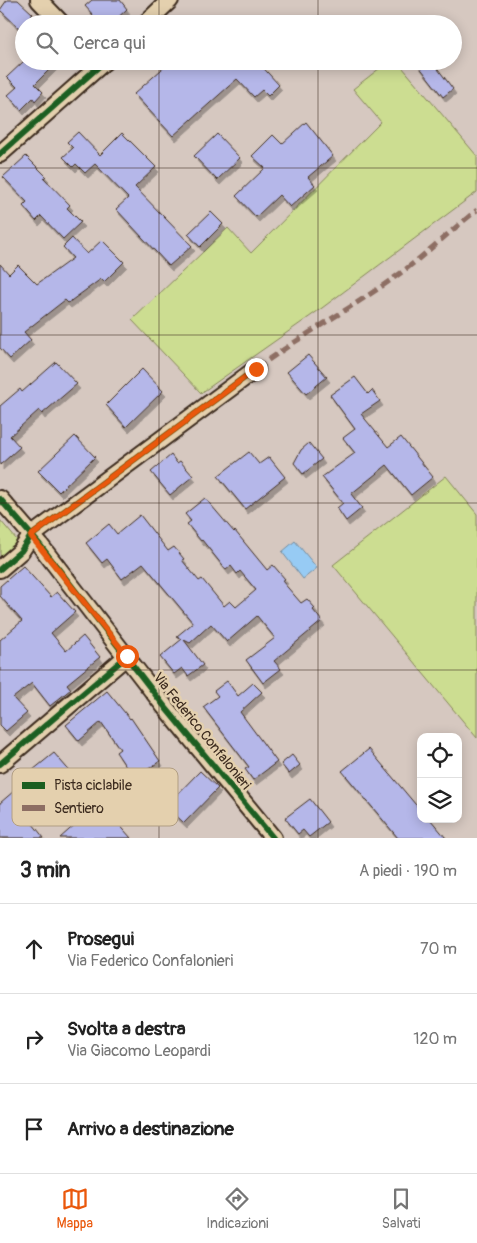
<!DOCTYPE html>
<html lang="it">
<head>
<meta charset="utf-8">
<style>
  :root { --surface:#fff; --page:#f6f6f6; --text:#222; --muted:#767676; --line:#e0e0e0; --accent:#ea580c }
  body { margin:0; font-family:Pangolin,sans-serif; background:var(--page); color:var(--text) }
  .controls { position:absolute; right:15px; bottom:15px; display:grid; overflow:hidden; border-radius:10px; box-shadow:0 2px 12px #0003 }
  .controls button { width:45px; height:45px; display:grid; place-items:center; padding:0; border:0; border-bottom:1px solid var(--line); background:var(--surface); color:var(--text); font:25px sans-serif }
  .stop { position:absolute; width:15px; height:15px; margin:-11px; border:4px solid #ea580c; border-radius:50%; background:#fff }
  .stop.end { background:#ea580c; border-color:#fff; box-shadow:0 1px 5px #0008 }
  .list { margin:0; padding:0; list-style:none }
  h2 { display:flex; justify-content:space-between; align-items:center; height:65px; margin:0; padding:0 20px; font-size:21px }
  h2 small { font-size:16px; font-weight:400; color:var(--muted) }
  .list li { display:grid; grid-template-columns:32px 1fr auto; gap:15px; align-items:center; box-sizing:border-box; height:90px; padding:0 20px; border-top:1px solid var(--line) }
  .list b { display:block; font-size:19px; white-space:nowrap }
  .list p { margin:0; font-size:16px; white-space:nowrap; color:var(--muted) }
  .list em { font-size:16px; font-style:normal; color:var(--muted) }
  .icon { flex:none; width:28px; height:28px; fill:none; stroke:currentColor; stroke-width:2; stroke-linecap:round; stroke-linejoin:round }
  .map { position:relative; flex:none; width:477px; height:838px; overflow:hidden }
  .search { position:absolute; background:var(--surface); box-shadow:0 2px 12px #0003; left:15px; right:15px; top:15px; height:55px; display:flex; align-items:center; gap:12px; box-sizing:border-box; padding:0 18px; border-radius:28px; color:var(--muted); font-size:19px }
  .sheet { height:335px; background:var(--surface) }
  nav { display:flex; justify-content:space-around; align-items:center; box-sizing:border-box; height:70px; border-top:1px solid var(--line); background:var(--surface); font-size:14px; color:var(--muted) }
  nav a { display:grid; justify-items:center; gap:2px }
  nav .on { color:var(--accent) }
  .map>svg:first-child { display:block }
</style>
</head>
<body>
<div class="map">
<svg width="477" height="838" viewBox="0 0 477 838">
  <defs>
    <filter id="shadow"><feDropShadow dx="3" dy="5" stdDeviation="0" flood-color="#0004"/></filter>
  </defs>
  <rect width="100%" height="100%" fill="#d6c8c0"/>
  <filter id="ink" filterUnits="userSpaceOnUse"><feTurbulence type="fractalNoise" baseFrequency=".02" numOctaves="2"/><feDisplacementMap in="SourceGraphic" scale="10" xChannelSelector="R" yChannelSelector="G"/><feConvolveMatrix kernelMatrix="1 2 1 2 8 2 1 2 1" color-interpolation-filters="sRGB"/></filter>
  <g filter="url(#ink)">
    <g fill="#ccdd91" stroke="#848458">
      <polygon points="389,61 397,61 477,156 477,192 322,308 201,393 132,320 228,228 251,253 381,122 353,89"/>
      <polygon points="446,476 477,514 477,738 333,565"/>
      <polygon points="0,520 22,546 0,565"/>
    </g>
    <polygon fill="#97cbf4" stroke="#728b9e" points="295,541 317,568 303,579 282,552"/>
    <g fill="#b5b7e9" stroke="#3b2a1e" filter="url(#shadow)">
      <polygon points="7,0 18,0 33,14 19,28 0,10"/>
      <polygon points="92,0 120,0 127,9 111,24 101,24 85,6"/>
      <polygon points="24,61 58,61 35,84 43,92 35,101 33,98 21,110 8,95 17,87 7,77"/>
      <polygon points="171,61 257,61 279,85 268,96 262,90 254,97 237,79 173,136 134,94"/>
      <polygon points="415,61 432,61 453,89 443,97"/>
      <polygon points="306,122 333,156 308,177 315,185 290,207 279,195 256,217 236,196 265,168 252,156 273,135 282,144"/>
      <polygon points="78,132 100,155 122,133 156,167 135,187 192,246 169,266 116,209 128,198 95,164 85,173 76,164 73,167 63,157 73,148 67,142"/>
      <polygon points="217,134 240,158 217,180 194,156"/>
      <polygon points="26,156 46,176 44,178 70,205 67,208 81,222 63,239 41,216 36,221 23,206 27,202 3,177"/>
      <polygon points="211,212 223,224 200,247 188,234"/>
      <polygon points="72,238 87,254 102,240 124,262 104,282 101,279 68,303 65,300 24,332 31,340 10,359 0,348 0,264 9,274 18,265 37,284 73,258 63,247"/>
      <polygon points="308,355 327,377 306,394 287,372"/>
      <polygon points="56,362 77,384 42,414 39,410 10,436 20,447 0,465 0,406 20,389 22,392"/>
      <polygon points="142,369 163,391 126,427 106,405"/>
      <polygon points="355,377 368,394 372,390 380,401 361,414 388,447 401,437 433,477 411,495 387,465 351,494 362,508 346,521 337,508 343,503 322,477 355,453 343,438 355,429 330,395"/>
      <polygon points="75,436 95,457 59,492 38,471"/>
      <polygon points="309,443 322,459 303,474 294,463 301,450"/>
      <polygon points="249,452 259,464 269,457 285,477 245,509 218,476"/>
      <polygon points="171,455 177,463 180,461 193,476 170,495 151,472"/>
      <polygon points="205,498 234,532 235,531 267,570 273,565 285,579 282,581 301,603 307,599 315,608 313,610 322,621 274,661 281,669 263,683 246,660 275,638 257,616 227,642 211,624 190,643 184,640 203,665 188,676 182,668 174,674 160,657 182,639 177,636 193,623 143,563 122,579 107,559 102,563 86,543 109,524 117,534 140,515 168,551 174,547 184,559 182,560 199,581 202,579 224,606 230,601 236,607 256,590 240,571 237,574 231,566 226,570 202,540 201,541 187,524 191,521 185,514"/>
      <polygon points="23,566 51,597 57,592 75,612 51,633 66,651 83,636 100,657 67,684 71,689 50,706 32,683 13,698 27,713 6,731 0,725 0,640 22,621 0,596 0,586"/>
      <polygon points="227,681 238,696 253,683 262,692 240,712 277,762 253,780 245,769 249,767 203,707 218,696 214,691"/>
      <polygon points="107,691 130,719 131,718 160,761 134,779 116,752 120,749 101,722 79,741 66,725"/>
      <polygon points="369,749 421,811 421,819 430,819 446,838 398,838 342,771"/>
      <polygon points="54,753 73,775 41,801 44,806 29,819 44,838 0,838 0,803 35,773 33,770"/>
      <polygon points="292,755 300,765 289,774 281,764"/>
      <polygon points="200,771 218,788 184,823 166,806"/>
      <polygon points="97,799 131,838 60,838 78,822 75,819"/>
      <polygon points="310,799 328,822 309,837 303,830 298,834 285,818"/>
    </g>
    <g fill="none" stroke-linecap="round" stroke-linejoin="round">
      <g stroke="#3b2a1e" stroke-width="20">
        <g id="minor">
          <polyline points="39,0 62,24"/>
          <polyline points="145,24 170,0"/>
          <polyline points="0,154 105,61"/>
          <polyline points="0,499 40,545 165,707 273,838"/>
          <polyline points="0,569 21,551 31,536 256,369"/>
          <polyline points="0,764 127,656"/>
        </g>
      </g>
      <use href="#minor" stroke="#e4d0ae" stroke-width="16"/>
      <path stroke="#8d6e63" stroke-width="5" stroke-dasharray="10 5" stroke-linecap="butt" d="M256 369C304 333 358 305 406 269 430 250 453 229 477 210"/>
      <g stroke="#e4d0ae" stroke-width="9">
        <g id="cycleway">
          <polyline points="0,154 105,61"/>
          <polyline points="0,499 40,545 165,707 273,838"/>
          <polyline points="0,569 21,551 31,536 256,369"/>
          <polyline points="0,764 127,656"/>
        </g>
      </g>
      <use href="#cycleway" stroke="#1b5e20" stroke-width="6"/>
    </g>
  </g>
  <g fill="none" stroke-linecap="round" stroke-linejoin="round" filter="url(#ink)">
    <polyline stroke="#ea580c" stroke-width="6" points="127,656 31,536 256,369"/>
  </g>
  <path fill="none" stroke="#3b2a1e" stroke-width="1" stroke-opacity="0.55" d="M159 0V24M318 0V24M159 61V838M318 61V838M0 168H477M0 335H477M0 503H477M0 670H477"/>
  <g text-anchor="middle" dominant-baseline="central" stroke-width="5" stroke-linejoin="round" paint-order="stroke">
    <g font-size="14" fill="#3b2a1e" stroke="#e4d0ae">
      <text transform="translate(202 731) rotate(51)">Via Federico Confalonieri</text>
    </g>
  </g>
  <rect x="12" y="768" width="166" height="58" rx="8" fill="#e4d0ae" stroke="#b19e83" stroke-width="1"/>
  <rect x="22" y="782" width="23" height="7" fill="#1b5e20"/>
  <rect x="22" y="805" width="23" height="6" fill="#8d6e63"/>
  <g font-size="14" fill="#3b2a1e">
    <text x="54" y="790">Pista ciclabile</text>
    <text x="54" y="813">Sentiero</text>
  </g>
</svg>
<div class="controls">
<button><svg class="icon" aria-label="locate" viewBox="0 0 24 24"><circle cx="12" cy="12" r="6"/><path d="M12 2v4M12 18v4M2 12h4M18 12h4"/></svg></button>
<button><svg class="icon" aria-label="layers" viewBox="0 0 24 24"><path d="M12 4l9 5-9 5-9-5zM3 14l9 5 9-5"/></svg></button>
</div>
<div class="stop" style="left:127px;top:656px"></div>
<div class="stop end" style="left:256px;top:369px"></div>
<div class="search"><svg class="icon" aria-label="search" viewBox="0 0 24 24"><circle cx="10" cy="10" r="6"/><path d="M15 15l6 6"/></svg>Cerca qui</div>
</div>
<section class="sheet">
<h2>3 min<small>A piedi · 190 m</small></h2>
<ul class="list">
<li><svg class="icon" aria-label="ahead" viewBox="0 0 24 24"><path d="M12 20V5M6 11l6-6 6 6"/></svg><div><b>Prosegui</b><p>Via Federico Confalonieri</p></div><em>70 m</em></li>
<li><svg class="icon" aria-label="right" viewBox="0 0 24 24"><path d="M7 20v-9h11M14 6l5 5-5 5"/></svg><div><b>Svolta a destra</b><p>Via Giacomo Leopardi</p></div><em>120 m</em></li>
<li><svg class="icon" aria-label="arrive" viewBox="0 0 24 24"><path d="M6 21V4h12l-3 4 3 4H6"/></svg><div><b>Arrivo a destinazione</b></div></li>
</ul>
</section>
<nav>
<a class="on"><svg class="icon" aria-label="map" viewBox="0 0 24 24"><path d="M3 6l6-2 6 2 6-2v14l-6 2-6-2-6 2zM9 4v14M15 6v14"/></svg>Mappa</a>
<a><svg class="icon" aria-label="directions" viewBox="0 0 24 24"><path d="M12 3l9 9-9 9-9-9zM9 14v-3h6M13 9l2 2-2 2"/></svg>Indicazioni</a>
<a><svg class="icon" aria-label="saved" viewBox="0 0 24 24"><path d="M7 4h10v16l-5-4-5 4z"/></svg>Salvati</a>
</nav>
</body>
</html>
